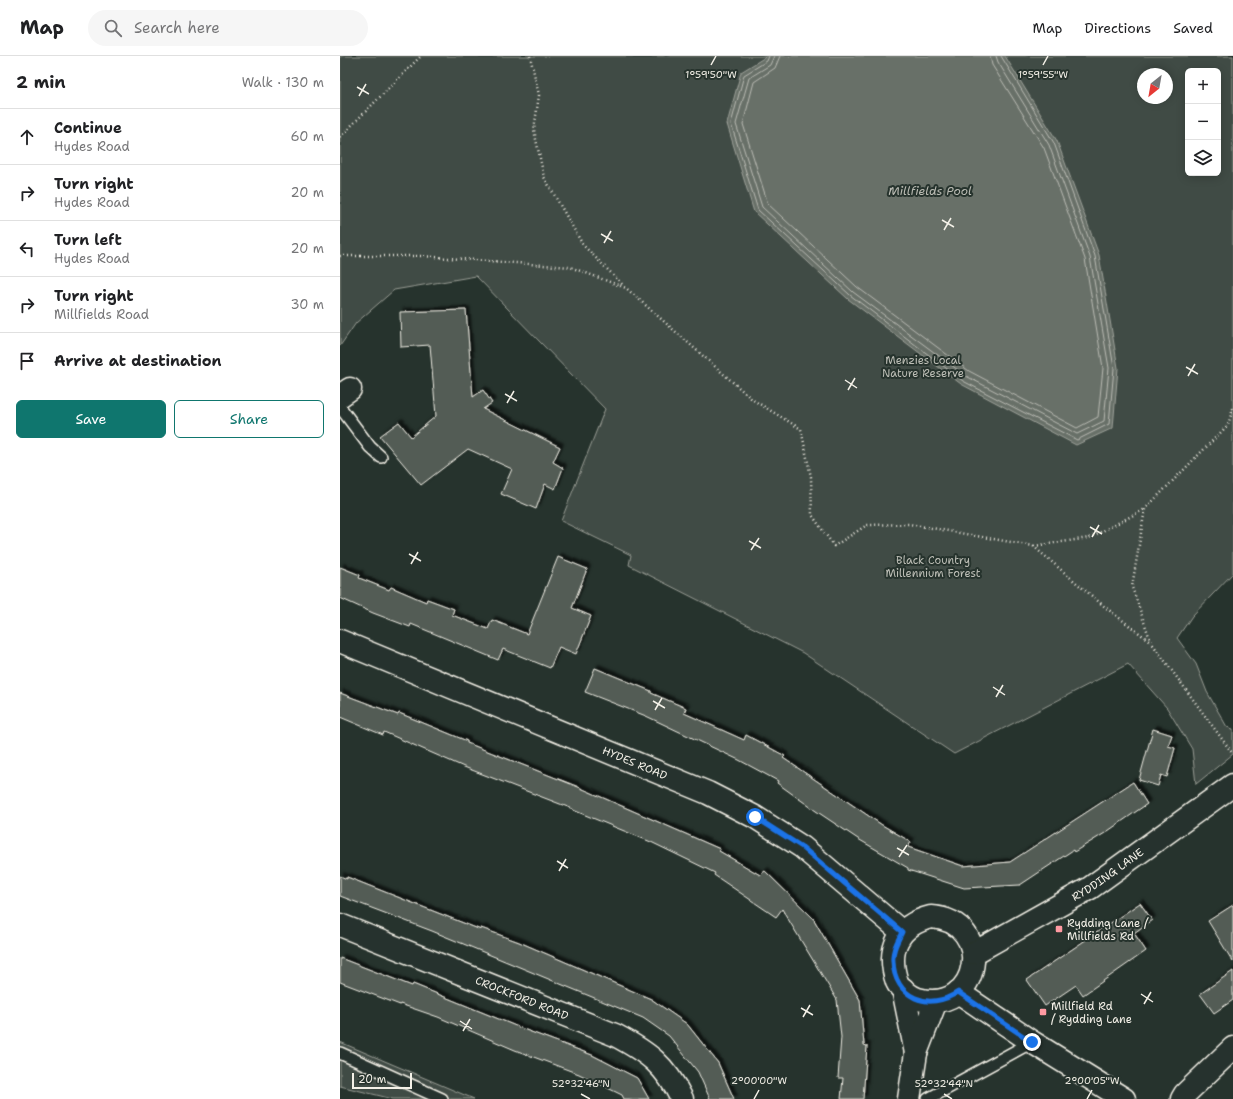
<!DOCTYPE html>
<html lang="en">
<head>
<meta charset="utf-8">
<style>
  :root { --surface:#fff; --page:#f6f6f6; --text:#202124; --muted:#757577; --line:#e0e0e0; --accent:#0f766e }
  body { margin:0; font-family:"Shantell Sans",sans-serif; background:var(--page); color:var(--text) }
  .controls { position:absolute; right:12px; top:12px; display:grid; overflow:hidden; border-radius:6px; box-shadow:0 2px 10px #0003 }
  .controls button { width:36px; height:36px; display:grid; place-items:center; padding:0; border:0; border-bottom:1px solid var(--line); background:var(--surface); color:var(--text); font:20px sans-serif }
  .compass { position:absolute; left:797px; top:12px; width:36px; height:36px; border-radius:50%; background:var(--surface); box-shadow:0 2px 10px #0003; rotate:211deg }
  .scale { position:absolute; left:12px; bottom:10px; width:60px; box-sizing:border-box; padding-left:4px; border:2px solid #f4f1e8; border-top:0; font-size:11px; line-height:14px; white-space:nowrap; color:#f4f1e8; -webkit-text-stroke:3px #26332d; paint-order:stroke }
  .stop { position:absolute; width:12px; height:12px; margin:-9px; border:3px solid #1a73e8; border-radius:50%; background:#fff }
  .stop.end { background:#1a73e8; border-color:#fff; box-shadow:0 1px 4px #0008 }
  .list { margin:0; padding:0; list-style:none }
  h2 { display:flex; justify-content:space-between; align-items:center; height:52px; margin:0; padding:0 16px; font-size:17px }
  h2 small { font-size:13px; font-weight:400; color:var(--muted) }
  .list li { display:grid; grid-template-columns:26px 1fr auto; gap:12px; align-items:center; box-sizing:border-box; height:56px; padding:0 16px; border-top:1px solid var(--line) }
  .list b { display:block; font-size:15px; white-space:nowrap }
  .list p { margin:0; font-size:13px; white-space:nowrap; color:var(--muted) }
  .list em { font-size:13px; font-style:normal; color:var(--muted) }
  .actions { display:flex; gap:8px; padding:12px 16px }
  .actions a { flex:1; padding:9px 0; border:1px solid var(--accent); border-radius:6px; text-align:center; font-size:14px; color:var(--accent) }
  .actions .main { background:var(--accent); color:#fff }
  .icon { flex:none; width:22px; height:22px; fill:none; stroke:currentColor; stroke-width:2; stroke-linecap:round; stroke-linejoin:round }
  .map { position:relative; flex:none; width:893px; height:1043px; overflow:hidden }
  header { display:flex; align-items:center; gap:24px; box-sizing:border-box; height:56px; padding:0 20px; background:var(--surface); border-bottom:1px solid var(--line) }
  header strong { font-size:19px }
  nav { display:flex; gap:22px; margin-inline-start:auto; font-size:14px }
  .search { width:280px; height:36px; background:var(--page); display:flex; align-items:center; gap:10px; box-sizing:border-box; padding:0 14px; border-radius:22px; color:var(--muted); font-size:15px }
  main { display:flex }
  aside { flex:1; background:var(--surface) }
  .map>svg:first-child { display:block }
</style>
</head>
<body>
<header>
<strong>Map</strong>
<div class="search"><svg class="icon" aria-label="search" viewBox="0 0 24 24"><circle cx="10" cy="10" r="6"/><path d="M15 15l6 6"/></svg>Search here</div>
<nav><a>Map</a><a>Directions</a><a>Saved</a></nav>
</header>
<main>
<aside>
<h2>2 min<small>Walk · 130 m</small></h2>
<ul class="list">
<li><svg class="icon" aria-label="ahead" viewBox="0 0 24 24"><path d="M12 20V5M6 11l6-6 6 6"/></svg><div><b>Continue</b><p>Hydes Road</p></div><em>60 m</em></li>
<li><svg class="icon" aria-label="right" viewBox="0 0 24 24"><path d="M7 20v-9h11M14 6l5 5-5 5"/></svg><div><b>Turn right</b><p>Hydes Road</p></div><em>20 m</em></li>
<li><svg class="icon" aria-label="left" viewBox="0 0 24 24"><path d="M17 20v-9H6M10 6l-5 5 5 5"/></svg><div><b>Turn left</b><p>Hydes Road</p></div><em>20 m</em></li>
<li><svg class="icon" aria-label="right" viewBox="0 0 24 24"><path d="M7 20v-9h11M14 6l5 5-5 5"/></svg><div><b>Turn right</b><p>Millfields Road</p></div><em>30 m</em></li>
<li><svg class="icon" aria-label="arrive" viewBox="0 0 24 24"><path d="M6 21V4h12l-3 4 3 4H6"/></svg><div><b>Arrive at destination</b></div></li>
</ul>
<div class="actions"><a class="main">Save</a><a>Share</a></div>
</aside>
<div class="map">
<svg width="893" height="1043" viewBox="0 0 893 1043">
  <defs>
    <filter id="shadow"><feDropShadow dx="3.5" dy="-3.5" stdDeviation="1" flood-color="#0009"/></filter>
  </defs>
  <rect width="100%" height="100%" fill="#26332d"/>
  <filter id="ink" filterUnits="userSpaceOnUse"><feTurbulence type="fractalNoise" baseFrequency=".025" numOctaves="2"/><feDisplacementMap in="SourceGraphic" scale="8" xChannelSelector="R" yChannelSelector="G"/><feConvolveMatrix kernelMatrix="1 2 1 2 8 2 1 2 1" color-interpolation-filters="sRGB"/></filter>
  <g filter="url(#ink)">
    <g fill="#414b45" stroke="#9a9e96" fill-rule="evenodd">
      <path d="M0 0H893V517L852 560 837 582 856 608 867 636 887 671 893 673V698L856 728 852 693 827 652 788 608 614 698 463 597 289 509 291 499 221 465 265 353 136 220 54 234 16 267 0 290ZM848 15H878V117H848ZM803 18H827V42H803Z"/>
      <polygon points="0,986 134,1043 53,1043 0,1030"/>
    </g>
    <polygon fill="#676f68" stroke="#9fa39b" points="427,0 665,0 717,85 759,199 778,312 773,372 736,389 621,328 508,243 414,156 387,68 401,16"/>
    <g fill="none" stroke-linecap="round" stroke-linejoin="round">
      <g stroke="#bcbdb5" stroke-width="1">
        <polyline points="429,0 427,5 404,19 391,68 418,154 510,239 623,325 737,384 769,368 774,312 755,200 714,87 661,0"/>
        <polyline points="434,0 430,9 409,22 396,68 422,151 513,236 626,320 737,378 764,365 769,312 750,201 709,89 658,6 656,0"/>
        <polyline points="440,0 435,12 414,26 403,68 428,148 517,231 629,315 737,372 758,361 763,312 745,203 704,92 652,9 650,0"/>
      </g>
    </g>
    <g fill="#525c55" stroke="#f4f1e8" filter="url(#shadow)">
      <polygon points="126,254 133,341 143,334 152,347 143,353 220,391 213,406 223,412 215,433 205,428 196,453 161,438 172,413 128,393 81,429 40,380 59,366 71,381 96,360 90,289 61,291 60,256"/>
      <polygon points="218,501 247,513 232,552 251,560 236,598 219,591 210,612 163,593 158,604 71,568 70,571 33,557 0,542 0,511 20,519 19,522 49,534 51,531 86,546 87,543 114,553 112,559 148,573 152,564 187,578"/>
      <polygon points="255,612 311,635 311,637 346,652 344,657 404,684 406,679 445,700 443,702 542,769 571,786 568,791 623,810 670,806 793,726 807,748 765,777 734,796 733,794 680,829 624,832 568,814 568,812 518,783 476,755 437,727 438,725 399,704 306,660 245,636"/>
      <polygon points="0,637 58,659 59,657 127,685 127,687 236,730 380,793 379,795 420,819 425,815 473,862 520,944 524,989 527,990 523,1043 501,1043 503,1022 498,1022 501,981 497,944 442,853 436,861 374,819 375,817 311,786 233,754 233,753 124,711 44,676 43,679 0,661"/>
      <polygon points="813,673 832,679 828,690 835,692 827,721 821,719 818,730 799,724"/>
      <polygon points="0,820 7,823 7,821 141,874 141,872 179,886 311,943 347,968 378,1007 394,1043 370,1043 358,1016 329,980 303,962 92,875 0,840"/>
      <polygon points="800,847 812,864 794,877 806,895 743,939 736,929 705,950 687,924"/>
      <polygon points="893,849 893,906 868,865"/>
      <polygon points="0,902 72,930 73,928 183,973 252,999 297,1022 309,1043 284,1043 282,1039 239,1018 175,994 98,961 60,948 60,949 0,926"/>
      <polygon points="893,915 893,944 874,957 860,938"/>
    </g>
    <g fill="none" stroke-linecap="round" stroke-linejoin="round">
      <g stroke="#f4f1e8" stroke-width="14">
        <g id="lane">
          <polyline points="0,351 30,391 41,401"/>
          <polyline points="0,997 102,1043"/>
          <polyline points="588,1043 692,986"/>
        </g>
      </g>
      <g stroke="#f4f1e8" stroke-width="25">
        <g id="street">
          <polyline points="0,340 10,333"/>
          <path id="s1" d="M0 869 275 979C309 997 325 1009 342 1043"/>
          <polyline points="618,936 692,986 784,1043"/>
          <polyline points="842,1043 845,1038 893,992"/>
        </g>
      </g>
      <g stroke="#f4f1e8" stroke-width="25">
        <g id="secondary">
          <path id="s2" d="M0 585 368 737 415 761 462 791 562 876"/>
          <path d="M591 861C656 865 641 960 578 943 571 941 560 933 557 926 546 894 558 869 591 861Z"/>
          <path id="s3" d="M634 897 750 832 893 729"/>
          <polyline points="563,933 576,997"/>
          <polyline points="569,1043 576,997 596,945"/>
        </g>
      </g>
      <g stroke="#f4f1e8" stroke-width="2.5" stroke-dasharray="1 3" stroke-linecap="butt">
        <polyline points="190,0 199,39 194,74 204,121 243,189 284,230"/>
        <polyline points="0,81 81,0"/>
        <polyline points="0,200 81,200 230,211 286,232 413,344 461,373 471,421 472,459 494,490 527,469 569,468 693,490 765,551 811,586"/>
        <polyline points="893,352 888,369 805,453 792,531 811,586 893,698"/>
        <polyline points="694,490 749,482 805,453"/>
      </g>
      <use href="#lane" stroke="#26332d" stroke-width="11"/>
      <use href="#street" stroke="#26332d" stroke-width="22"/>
      <use href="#secondary" stroke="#26332d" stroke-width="22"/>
    </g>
  </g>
  <g fill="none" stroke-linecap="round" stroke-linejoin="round" filter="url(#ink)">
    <path stroke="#1a73e8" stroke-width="5" d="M415 761 462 791 562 876C558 885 552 894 553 905 554 942 589 956 618 936L692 986"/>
  </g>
  <path fill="none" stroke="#f4f1e8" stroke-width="1.5" d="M371 9 376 0M703 9 708 0M17 31 29 38M19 40 26 28M602 164 614 171M604 174 611 162M261 178 273 185M264 187 271 175M846 311 858 318M848 320 855 308M505 324 517 332M508 334 515 322M165 338 177 345M167 347 174 335M750 471 762 478M752 481 759 469M409 485 421 492M411 494 419 482M69 498 81 505M71 508 78 496M653 631 665 639M656 641 663 629M313 645 325 652M315 654 322 642M557 792 569 799M559 801 567 789M217 805 228 812M219 815 226 803M801 938 813 946M804 948 811 936M461 952 473 959M463 961 470 949M120 965 132 973M123 975 130 963M241 1038 250 1043M604 1038 612 1043M414 1043 419 1034M747 1043 752 1034"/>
  <g fill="#ff9aa2" stroke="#26332d" stroke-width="1.5">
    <rect x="715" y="869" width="8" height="8" rx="2"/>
    <rect x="699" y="952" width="8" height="8" rx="2"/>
  </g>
  <g text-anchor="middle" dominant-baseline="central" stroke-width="4" stroke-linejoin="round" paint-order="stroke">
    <g font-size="11" fill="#bebfb7" stroke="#26332d">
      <text x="583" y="304">Menzies Local<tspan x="583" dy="13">Nature Reserve</tspan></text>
      <text x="593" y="504">Black Country<tspan x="593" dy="13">Millennium Forest</tspan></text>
    </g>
    <g font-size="11" fill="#f4f1e8" stroke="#26332d">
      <text stroke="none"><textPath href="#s2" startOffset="319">HYDES ROAD</textPath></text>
      <text stroke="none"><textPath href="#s3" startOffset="155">RYDDING LANE</textPath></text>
      <text stroke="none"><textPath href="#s1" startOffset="196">CROCKFORD ROAD</textPath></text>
    </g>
    <g font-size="11" fill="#f4f1e8" stroke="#26332d" text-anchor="start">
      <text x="727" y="867">Rydding Lane /<tspan x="727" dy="13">Millfields Rd</tspan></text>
      <text x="711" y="950">Millfield Rd<tspan x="711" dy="13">/ Rydding Lane</tspan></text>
    </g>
    <g font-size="12" font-style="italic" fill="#bcbdb5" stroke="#26332d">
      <text x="590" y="135">Millfields Pool</text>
    </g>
  </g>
  <g font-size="10" text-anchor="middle" fill="#f4f1e8" stroke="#26332d" stroke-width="4" stroke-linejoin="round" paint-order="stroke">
    <text x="371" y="22">1°59'50"W</text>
    <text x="703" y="22">1°59'55"W</text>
    <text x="419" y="1028">2°00'00"W</text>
    <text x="752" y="1028">2°00'05"W</text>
    <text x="241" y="1031">52°32'46"N</text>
    <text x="604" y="1031">52°32'44"N</text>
  </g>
</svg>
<div class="controls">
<button>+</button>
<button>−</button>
<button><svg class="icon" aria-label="layers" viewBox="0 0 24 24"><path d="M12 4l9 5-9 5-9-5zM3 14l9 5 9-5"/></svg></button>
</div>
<svg class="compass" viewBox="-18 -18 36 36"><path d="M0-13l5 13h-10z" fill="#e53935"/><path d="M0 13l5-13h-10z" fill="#757577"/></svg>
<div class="scale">20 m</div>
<div class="stop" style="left:415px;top:761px"></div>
<div class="stop end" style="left:692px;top:986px"></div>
</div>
</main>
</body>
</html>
